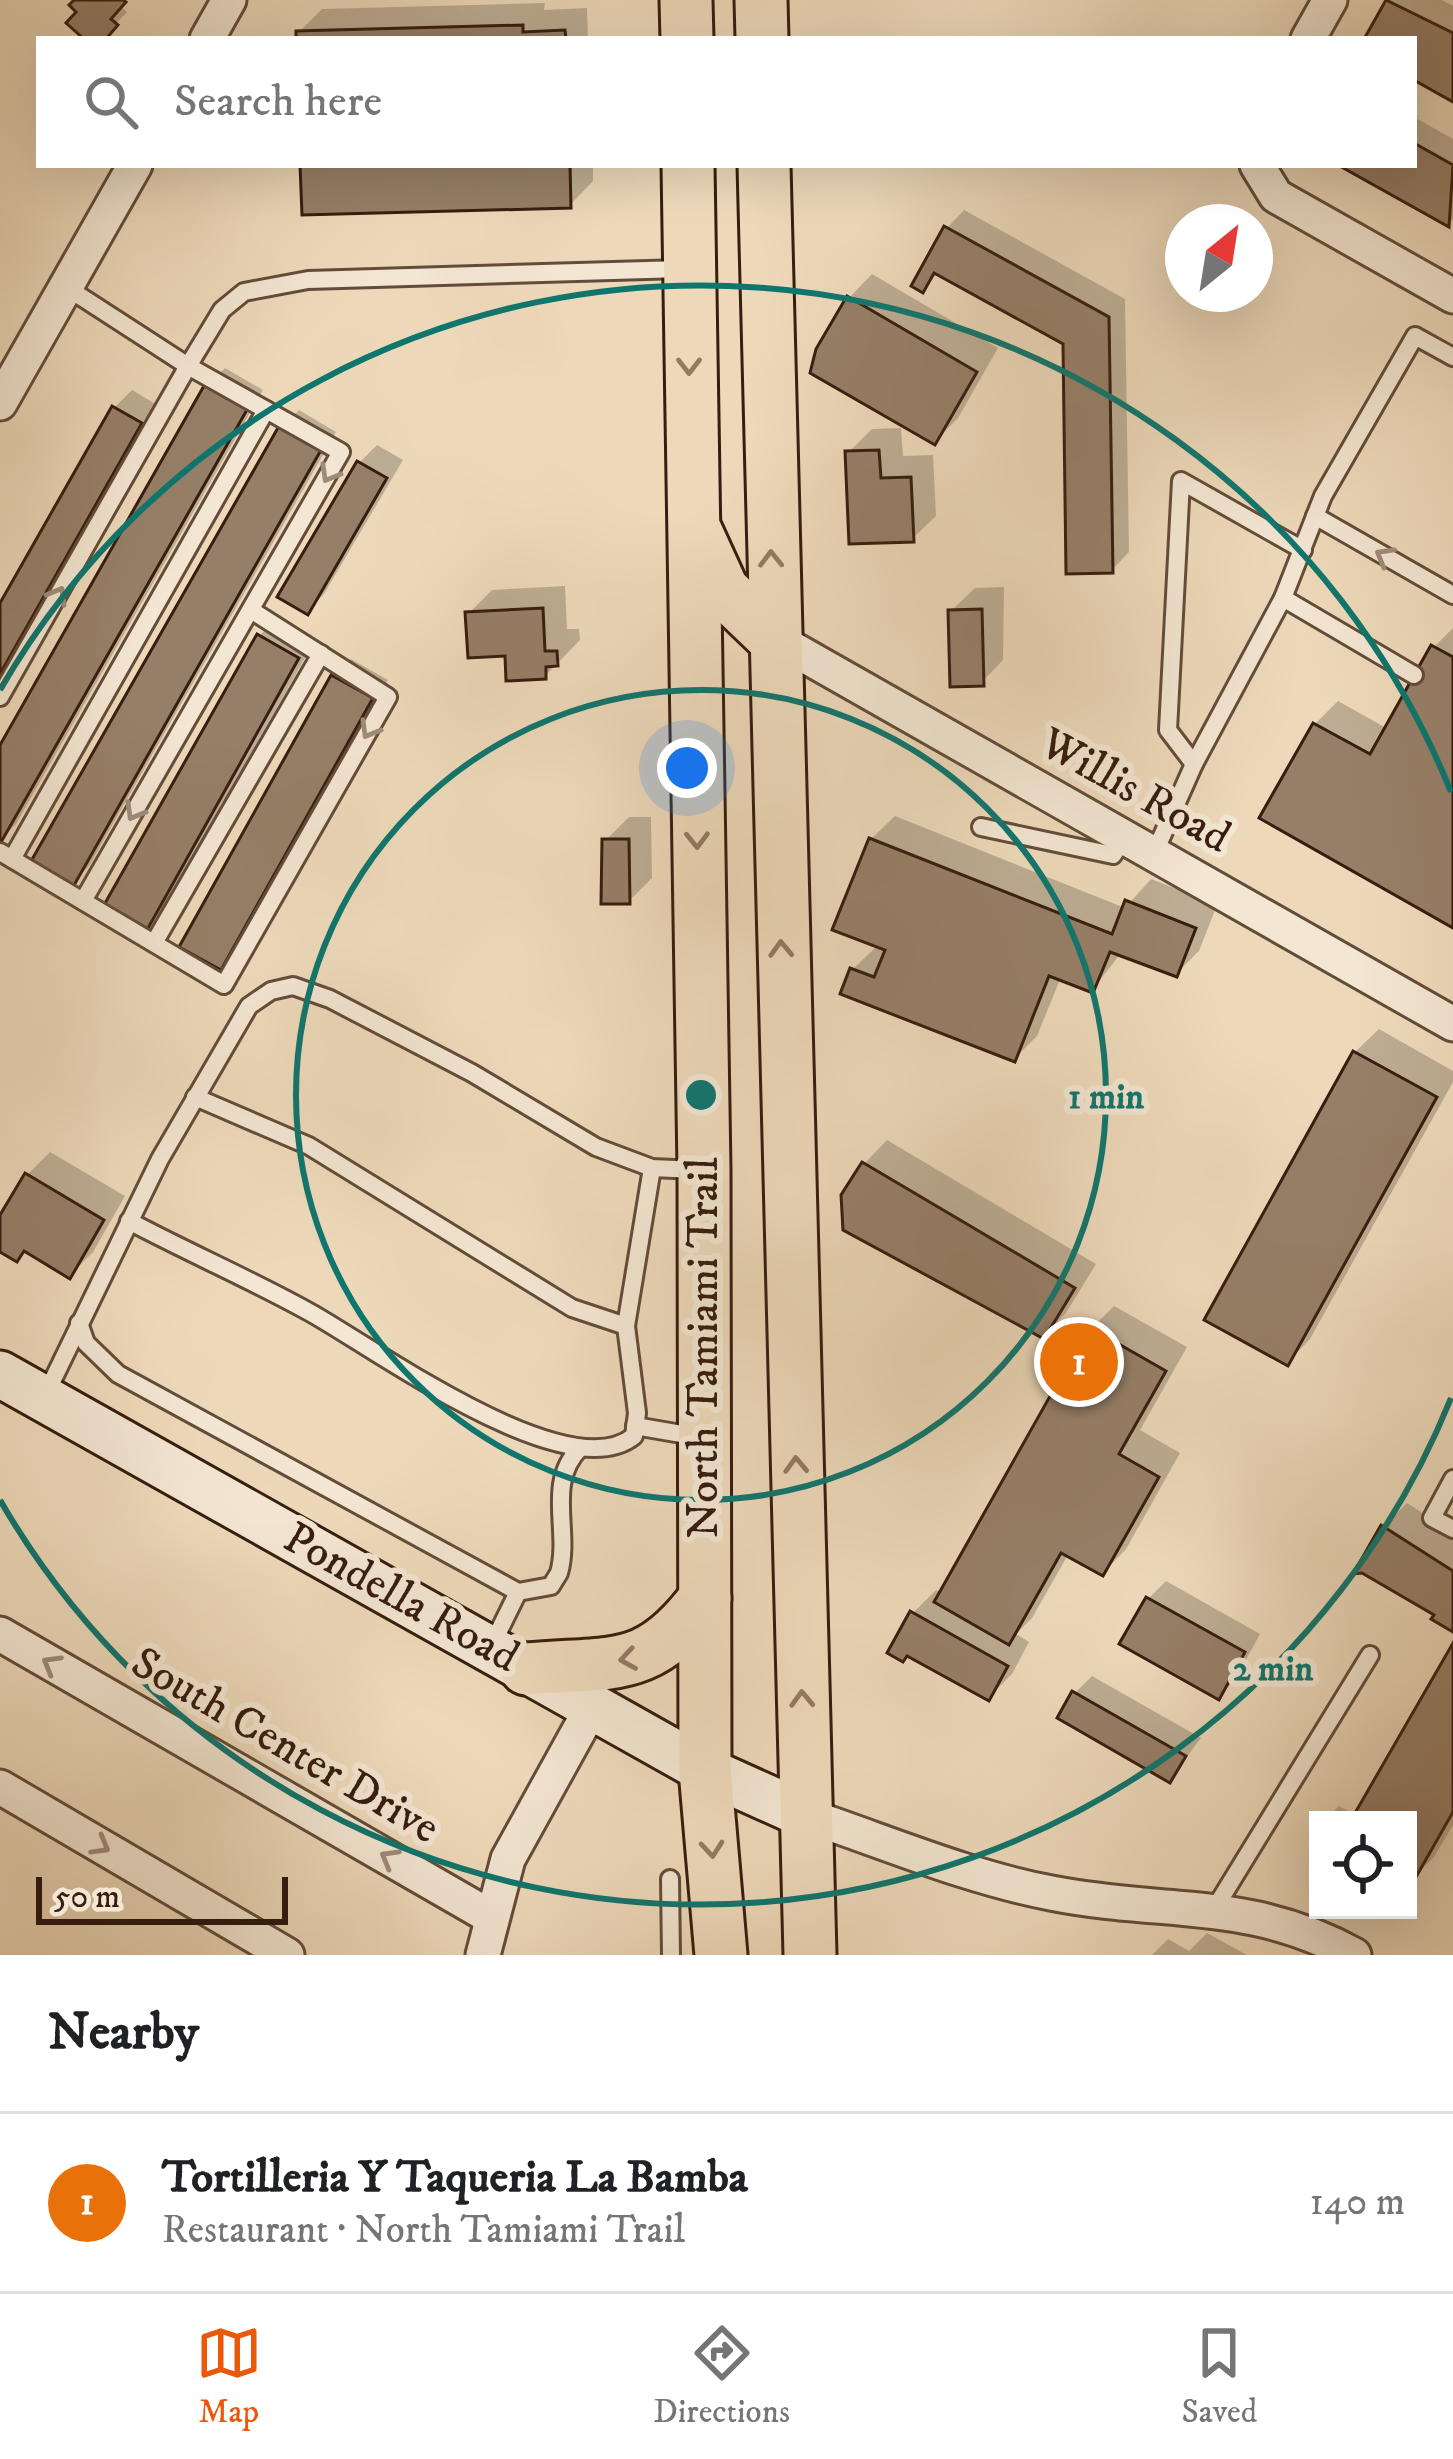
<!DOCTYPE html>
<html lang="en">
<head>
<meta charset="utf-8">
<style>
  :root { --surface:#fff; --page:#f2f2f2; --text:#202124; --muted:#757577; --line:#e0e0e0; --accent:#ea580c }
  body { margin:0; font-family:"IM FELL DW Pica",serif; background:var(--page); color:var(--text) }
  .controls { position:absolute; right:36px; bottom:36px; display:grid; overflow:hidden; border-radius:0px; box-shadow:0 12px 48px #0002 }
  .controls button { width:108px; height:108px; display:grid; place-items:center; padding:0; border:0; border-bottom:3px solid var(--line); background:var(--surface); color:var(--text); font:60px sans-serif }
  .compass { position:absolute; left:1165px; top:204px; width:108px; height:108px; border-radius:50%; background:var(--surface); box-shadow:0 12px 48px #0002; rotate:30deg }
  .scale { position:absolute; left:36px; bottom:30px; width:252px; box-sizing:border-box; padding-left:12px; border:6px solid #371d0f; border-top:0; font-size:33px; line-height:42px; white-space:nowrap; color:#371d0f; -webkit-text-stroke:9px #f3e6d2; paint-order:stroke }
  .you { position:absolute; left:687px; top:768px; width:42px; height:42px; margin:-30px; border:9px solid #fff; border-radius:50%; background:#1a73e8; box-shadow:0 0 0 18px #1a73e833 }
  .badge { display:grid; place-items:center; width:78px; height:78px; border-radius:50%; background:var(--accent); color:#fff; font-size:39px; font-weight:700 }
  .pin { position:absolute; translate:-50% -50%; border:6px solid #fff; box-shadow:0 3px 12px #0006 }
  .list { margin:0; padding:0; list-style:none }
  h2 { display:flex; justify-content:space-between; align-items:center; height:156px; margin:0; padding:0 48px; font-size:51px }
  h2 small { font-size:39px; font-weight:400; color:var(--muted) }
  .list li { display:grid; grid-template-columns:78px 1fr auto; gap:36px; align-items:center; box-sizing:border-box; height:180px; padding:0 48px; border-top:3px solid var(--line) }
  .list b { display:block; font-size:45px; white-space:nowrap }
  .list p { margin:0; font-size:39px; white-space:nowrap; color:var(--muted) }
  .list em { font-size:39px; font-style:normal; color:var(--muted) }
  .icon { flex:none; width:66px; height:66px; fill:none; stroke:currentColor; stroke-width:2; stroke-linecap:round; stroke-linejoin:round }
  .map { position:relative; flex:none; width:1453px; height:1955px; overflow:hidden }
  .search { position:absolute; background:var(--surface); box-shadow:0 12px 48px #0002; left:36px; right:36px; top:36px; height:132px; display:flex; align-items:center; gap:30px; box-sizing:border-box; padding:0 42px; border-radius:0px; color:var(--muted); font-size:45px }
  .sheet { height:336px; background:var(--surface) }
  nav { display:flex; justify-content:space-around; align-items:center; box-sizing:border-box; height:168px; border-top:3px solid var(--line); background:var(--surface); font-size:33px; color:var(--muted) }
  nav a { display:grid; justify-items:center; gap:6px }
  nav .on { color:var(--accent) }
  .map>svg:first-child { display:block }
</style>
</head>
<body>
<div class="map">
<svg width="1453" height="1955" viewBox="0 0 1453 1955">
  <rect width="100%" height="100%" fill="#edd9ba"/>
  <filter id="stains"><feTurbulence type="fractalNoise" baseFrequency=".00167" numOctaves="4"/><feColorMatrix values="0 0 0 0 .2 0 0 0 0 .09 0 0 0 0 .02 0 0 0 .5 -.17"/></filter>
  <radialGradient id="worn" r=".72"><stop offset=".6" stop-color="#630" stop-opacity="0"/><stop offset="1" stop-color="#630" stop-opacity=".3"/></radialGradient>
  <g fill="#0003">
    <polygon points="78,0 125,0 120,6 127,12 102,39 88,39"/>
    <polygon points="1389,0 1442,0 1453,6 1453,99 1414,77 1414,39 1368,39"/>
    <polygon points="545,3 544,10 587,8 588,39 299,39 299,32 322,9"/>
    <polygon points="1414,117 1453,139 1453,219 1448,223 1344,165 1414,165"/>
    <polygon points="303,165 593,165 593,181 570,205"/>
    <polygon points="964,210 1125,299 1129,552 1112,570 1066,342 939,272 922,289 947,228"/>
    <polygon points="872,274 998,348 958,418 935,441 849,298"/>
    <polygon points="225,368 263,390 16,824 0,840 0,751 208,385"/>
    <polygon points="132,390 157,405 0,682 0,609 114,408"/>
    <polygon points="299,410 336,432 89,866 72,883 281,428"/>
    <polygon points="901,428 903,456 933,455 936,516 912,539 848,453 872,429"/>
    <polygon points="377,445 403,460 324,594 307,611 359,463"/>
    <polygon points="565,586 567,629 579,629 580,640 545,676 508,653 469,613 492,590"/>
    <polygon points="1004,587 1003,660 980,684 951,611 975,588"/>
    <polygon points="277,618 315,640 164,908 146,926 259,636"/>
    <polygon points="1453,628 1453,924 1315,724 1338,701 1388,729 1434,647"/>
    <polygon points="351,659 388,680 238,949 220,966 333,677"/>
    <polygon points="895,816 1125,908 1151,879 1217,905 1199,951 1176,974 1121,953 1093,989 1061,977 1037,1036 1014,1059 853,969 878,945 871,839"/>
    <polygon points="629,817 651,817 652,878 629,901 605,841"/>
    <polygon points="1379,1029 1453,1071 1453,1082 1310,1339 1287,1363 1355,1052"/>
    <polygon points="887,1140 1096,1264 1066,1313 1043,1336 864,1164"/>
    <polygon points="50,1152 125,1196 93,1252 70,1275 26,1249 17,1258 0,1234 0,1221 27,1175"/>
    <polygon points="1114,1306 1187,1347 1140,1430 1180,1453 1126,1549 1103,1573 1069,1553 1032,1618 1016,1634 1029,1642 1012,1674 988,1698 913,1613 936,1590 942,1593 1091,1329"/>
    <polygon points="1407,1503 1453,1533 1453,1629 1438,1614 1358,1571 1384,1526"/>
    <polygon points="1166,1581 1260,1634 1236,1678 1219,1696 1148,1599"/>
    <polygon points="1453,1649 1453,1825 1434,1857 1411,1880 1408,1820 1324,1820 1339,1806 1357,1816"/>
    <polygon points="1092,1676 1201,1738 1170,1779 1075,1693"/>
    <polygon points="1207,1933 1247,1955 1152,1955 1168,1939 1189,1951"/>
  </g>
  <g fill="#967f68" stroke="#371d0f" stroke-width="3">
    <polygon points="74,0 123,0 126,2 111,19 118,25 106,39 84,39 66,23 76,12 69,5"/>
    <polygon points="1386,0 1453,33 1453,102 1414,80 1414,39 1364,39"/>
    <polygon points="523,25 523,32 565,30 566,39 296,39 296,31"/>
    <polygon points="1414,143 1453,165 1449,227 1338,165 1414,165"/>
    <polygon points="300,165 570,165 571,208 302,215"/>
    <polygon points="944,226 1109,317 1113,573 1066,574 1063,344 934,273 923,293 911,286"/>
    <polygon points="847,296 977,372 935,445 810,373 816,349"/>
    <polygon points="205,384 248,408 0,844 0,745"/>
    <polygon points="112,406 142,423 0,674 0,603"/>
    <polygon points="279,426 321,450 73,887 30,863"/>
    <polygon points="879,450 881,478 911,477 914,542 849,544 845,451"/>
    <polygon points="357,461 387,478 308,615 277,597"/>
    <polygon points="543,608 545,651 557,651 558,666 546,667 546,679 506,681 505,656 468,658 465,612"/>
    <polygon points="982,609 984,686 950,687 948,610"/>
    <polygon points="257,634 299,658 147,930 104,905"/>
    <polygon points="1431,645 1453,657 1453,928 1259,818 1313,723 1370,754"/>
    <polygon points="331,675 373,698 221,970 179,947"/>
    <polygon points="869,838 1112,934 1125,900 1196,928 1177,977 1110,952 1093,993 1049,976 1015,1062 840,994 850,968 874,977 885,950 832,930"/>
    <polygon points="602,839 629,839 630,904 601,904"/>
    <polygon points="1353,1051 1437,1097 1288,1366 1204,1320"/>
    <polygon points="862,1162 1075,1288 1044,1339 843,1230 841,1195"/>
    <polygon points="25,1173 104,1220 70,1279 24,1251 17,1262 0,1252 0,1215"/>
    <polygon points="1089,1327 1166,1371 1119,1454 1159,1477 1103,1576 1061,1553 1009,1645 934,1602"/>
    <polygon points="1381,1525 1453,1571 1453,1632 1431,1619 1434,1615 1362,1573 1353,1574"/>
    <polygon points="1146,1597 1245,1652 1219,1700 1119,1644"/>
    <polygon points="910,1611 1008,1666 989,1701 907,1656 903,1662 887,1653"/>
    <polygon points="1453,1643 1453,1812 1412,1884 1408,1820 1351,1820"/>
    <polygon points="1072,1691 1186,1756 1170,1783 1057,1718"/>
  </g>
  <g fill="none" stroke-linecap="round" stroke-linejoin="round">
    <g stroke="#644c3a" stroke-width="22">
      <g id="service">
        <polyline points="66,287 188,366 341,452 83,901"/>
        <polyline points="1315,516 1453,595"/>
        <polyline points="1283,598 1414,675"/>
        <polyline points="0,697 188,366 222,310 244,292 308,280 682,269"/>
        <polyline points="1194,764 1168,730 1181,481 1303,550"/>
        <polyline points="981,827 1113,855 1125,837"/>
        <polyline points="0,852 224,985 388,697 251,610"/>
        <polyline points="1154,854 1194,764 1283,598 1323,496 1415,336 1453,357"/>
        <polyline points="12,859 266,410"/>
        <polyline points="154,943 321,654"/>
        <polyline points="195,1097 309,1146 572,1308 626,1326"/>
        <path d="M129 1221C189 1253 252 1280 311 1313 374 1348 568 1490 634 1436L637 1413 626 1326 652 1168"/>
        <path d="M79 1323 86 1343 118 1374 518 1592 551 1586 559 1573C571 1531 545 1483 580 1448"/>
        <polyline points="44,1398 160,1159 249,1006 271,991 293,986 330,999 472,1073 596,1147 652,1168 697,1170"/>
        <polyline points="635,1426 699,1437"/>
        <polyline points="1453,1479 1432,1518 1453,1529"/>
        <polyline points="492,1645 518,1592"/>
        <polyline points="670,1879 671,1955"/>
        <polyline points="1215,1908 1370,1655"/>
      </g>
    </g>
    <g stroke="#644c3a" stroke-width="39">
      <g id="minor">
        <polyline points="207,39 229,0"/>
        <polyline points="1308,39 1330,0"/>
        <polyline points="1257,165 1276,196 1453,296"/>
        <polyline points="0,403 135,165"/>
        <polyline points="772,637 1453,1024"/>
        <polyline points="0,1634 491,1917"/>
        <polyline points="0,1787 287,1955"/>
        <path d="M805 1815C886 1842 967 1877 1051 1893 1161 1915 1249 1897 1354 1955"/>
        <polyline points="483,1955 508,1859 592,1707"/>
      </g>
    </g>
    <g stroke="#371d0f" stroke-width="51">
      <polyline id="secondary" points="0,1374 705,1770 805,1815"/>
    </g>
    <g stroke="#371d0f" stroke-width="57">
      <g id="primary">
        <polyline points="686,0 687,39"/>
        <polyline points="761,0 762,39"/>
        <polyline points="688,165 704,1170 705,1770 721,1955"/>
        <polyline points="764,165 810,1955"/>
        <polyline points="697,533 723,590 772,637"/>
        <path d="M526 1669C615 1661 648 1675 705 1598"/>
      </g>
    </g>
    <use href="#service" stroke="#f3e6d2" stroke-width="16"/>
    <use href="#minor" stroke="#f3e6d2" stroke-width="33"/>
    <use href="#secondary" stroke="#f3e6d2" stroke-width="45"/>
    <use href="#primary" stroke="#edd9ba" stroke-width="51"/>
  </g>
  <defs><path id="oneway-chevron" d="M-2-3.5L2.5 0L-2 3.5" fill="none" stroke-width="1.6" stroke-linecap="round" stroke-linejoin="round" transform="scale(3)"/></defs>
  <g stroke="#927b64">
    <use href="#oneway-chevron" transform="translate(689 366) rotate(90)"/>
    <use href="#oneway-chevron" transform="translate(771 559) rotate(-91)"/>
    <use href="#oneway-chevron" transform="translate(697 840) rotate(89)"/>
    <use href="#oneway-chevron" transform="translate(781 949) rotate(-92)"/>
    <use href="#oneway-chevron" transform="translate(796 1465) rotate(-92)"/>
    <use href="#oneway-chevron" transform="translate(628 1659) rotate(171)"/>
    <use href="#oneway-chevron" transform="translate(802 1699) rotate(-92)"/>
    <use href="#oneway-chevron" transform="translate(712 1849) rotate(85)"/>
  </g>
  <g stroke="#9e8c7a">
    <use href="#oneway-chevron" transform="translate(329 474) rotate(120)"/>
    <use href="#oneway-chevron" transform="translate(1384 556) rotate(-150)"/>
    <use href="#oneway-chevron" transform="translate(58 595) rotate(-60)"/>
    <use href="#oneway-chevron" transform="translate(369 730) rotate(120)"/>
    <use href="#oneway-chevron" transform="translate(134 812) rotate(120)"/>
    <use href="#oneway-chevron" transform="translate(51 1664) rotate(-150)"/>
    <use href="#oneway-chevron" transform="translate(101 1846) rotate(30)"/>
    <use href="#oneway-chevron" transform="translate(389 1858) rotate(-150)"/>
  </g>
  <g fill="none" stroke="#0f766e" stroke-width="6">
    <circle cx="701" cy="1095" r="405"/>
    <path d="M1451 1398A809 809 0 0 1 0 1500M0 690A809 809 0 0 1 1451 792"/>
  </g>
  <g text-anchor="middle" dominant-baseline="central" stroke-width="12" stroke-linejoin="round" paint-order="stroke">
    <g font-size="45" fill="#371d0f" stroke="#f3e6d2">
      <text transform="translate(1135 791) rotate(29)">Willis Road</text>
      <text transform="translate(704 1348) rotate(-90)">North Tamiami Trail</text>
      <text transform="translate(401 1598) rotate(29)">Pondella Road</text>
      <text transform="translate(285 1746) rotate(30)">South Center Drive</text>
    </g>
  </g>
  <circle cx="701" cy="1095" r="18" fill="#0f766e" stroke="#f3e6d2" stroke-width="6"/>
  <g font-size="36" text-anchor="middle" font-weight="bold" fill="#0f766e" stroke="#f3e6d2" stroke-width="12" stroke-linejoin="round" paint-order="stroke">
    <text x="1106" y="1108">1 min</text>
    <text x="1273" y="1680">2 min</text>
  </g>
  <rect width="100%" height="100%" filter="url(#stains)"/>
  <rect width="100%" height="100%" fill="url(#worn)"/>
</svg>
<div class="controls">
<button><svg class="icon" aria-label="locate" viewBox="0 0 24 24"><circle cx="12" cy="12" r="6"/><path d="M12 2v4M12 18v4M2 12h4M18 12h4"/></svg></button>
</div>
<svg class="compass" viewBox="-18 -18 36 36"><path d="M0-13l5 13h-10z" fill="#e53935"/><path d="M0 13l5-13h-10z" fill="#757577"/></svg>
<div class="scale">50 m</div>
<div class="you"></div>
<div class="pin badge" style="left:1079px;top:1362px;background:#e8710a">1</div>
<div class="search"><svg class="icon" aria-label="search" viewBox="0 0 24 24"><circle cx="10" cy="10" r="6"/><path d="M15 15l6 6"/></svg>Search here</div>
</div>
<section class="sheet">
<h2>Nearby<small></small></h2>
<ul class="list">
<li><span class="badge" style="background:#e8710a">1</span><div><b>Tortilleria Y Taqueria La Bamba</b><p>Restaurant · North Tamiami Trail</p></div><em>140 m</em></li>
</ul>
</section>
<nav>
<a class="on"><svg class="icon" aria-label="map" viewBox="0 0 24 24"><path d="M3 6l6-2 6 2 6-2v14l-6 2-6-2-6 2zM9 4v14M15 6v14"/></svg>Map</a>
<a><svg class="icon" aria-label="directions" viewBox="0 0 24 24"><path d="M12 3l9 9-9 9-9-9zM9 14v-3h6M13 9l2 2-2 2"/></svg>Directions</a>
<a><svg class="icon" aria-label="saved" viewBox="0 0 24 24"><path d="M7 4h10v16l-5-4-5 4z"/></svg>Saved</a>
</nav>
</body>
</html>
